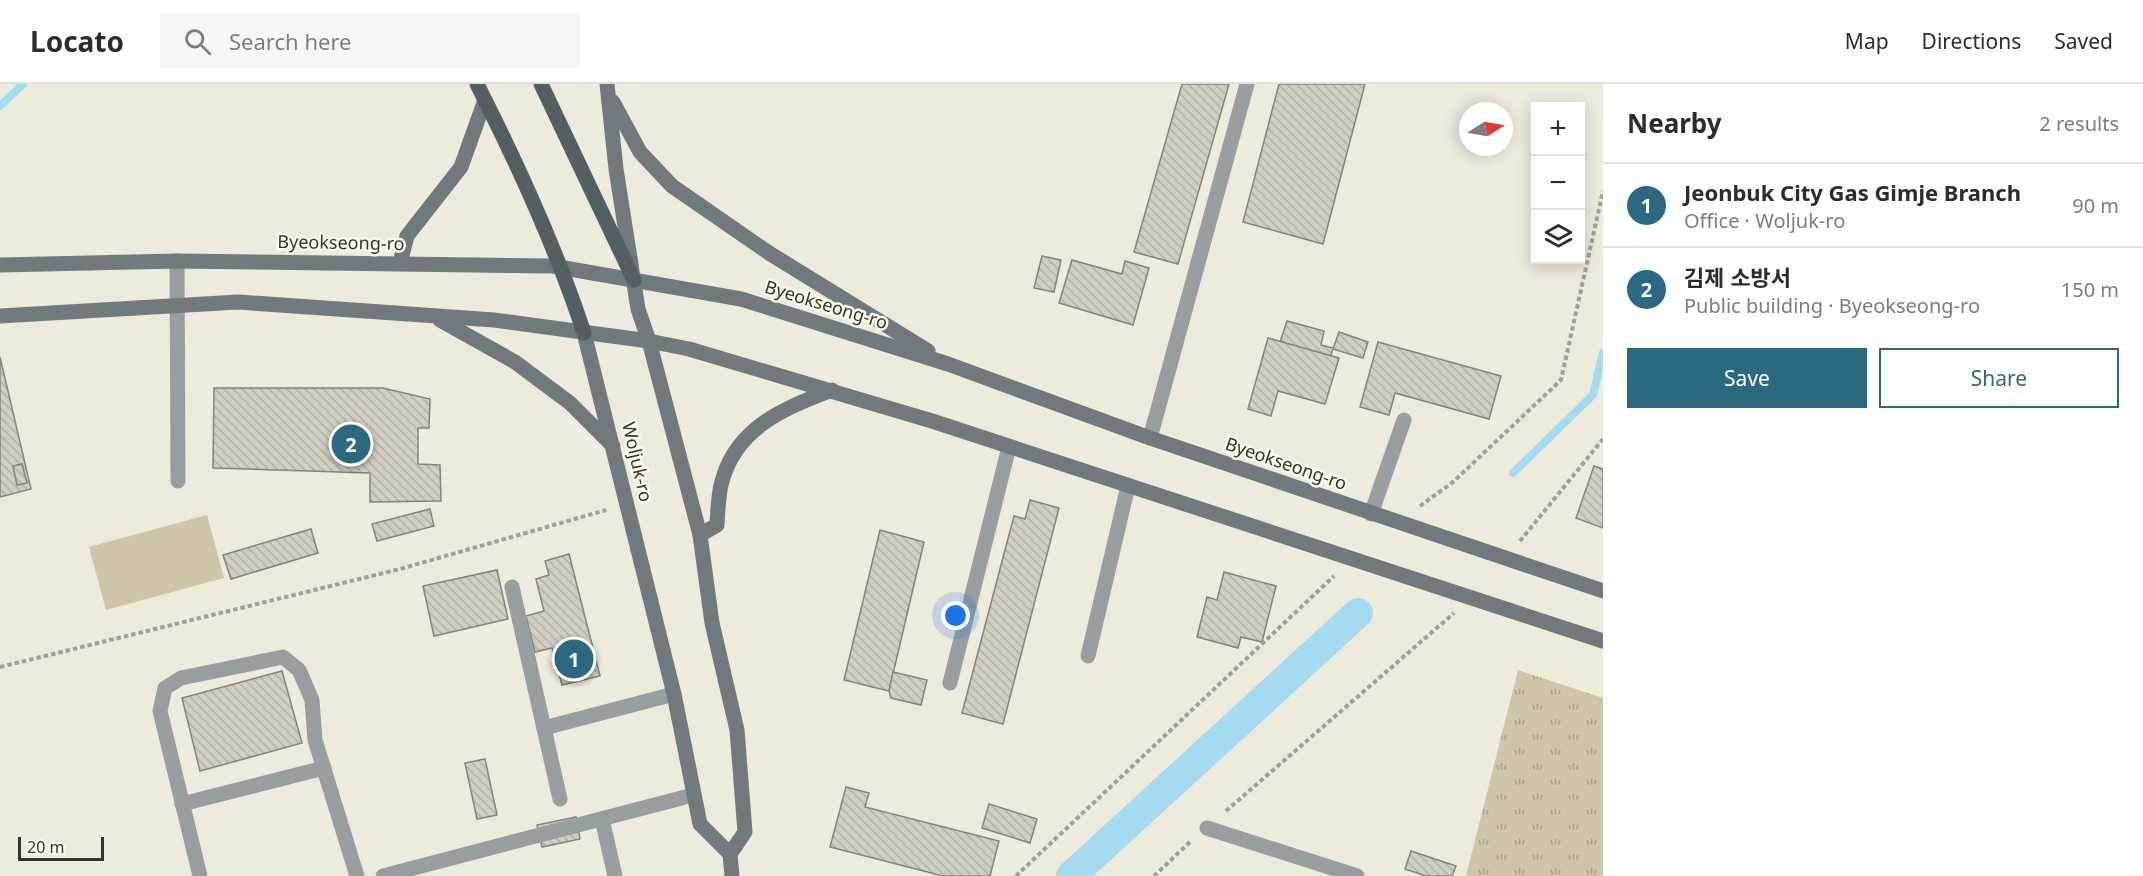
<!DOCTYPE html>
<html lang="en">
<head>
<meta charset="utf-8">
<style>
  body { margin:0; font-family:"Noto Sans","Noto Sans KR",sans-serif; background:#f7f7f7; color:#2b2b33 }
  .controls { position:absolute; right:18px; top:18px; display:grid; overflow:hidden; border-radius:0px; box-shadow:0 3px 15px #0003 }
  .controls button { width:54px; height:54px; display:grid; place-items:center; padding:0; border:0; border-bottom:2px solid #e1e1e2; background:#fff; color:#2b2b33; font:30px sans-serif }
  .compass { position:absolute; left:1459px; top:18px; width:54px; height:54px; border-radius:50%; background:#fff; box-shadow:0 3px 15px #0003; rotate:79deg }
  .scale { position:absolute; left:18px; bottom:15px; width:86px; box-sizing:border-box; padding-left:6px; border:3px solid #34332e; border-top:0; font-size:16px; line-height:21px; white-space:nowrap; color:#34332e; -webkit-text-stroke:4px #fcf8ea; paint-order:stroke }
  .you { position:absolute; left:956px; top:532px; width:21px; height:21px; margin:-15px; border:4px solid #fff; border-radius:50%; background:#1a73e8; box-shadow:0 0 0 9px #1a73e833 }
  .badge { display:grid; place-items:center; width:39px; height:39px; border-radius:50%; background:#2a697f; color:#fff; font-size:20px; font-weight:700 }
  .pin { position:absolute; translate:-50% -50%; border:3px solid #fff; box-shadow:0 2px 6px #0006 }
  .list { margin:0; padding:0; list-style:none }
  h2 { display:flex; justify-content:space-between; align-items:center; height:78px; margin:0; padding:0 24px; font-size:26px }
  h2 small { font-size:20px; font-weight:400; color:#7c7c81 }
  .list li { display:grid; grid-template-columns:39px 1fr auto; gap:18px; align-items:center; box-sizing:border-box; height:84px; padding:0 24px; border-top:2px solid #e1e1e2 }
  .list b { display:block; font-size:22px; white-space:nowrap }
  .list p { margin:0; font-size:20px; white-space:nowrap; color:#7c7c81 }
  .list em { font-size:20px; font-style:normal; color:#7c7c81 }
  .actions { display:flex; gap:12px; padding:18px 24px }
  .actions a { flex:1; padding:14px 0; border:2px solid #2a697f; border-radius:0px; text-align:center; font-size:21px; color:#2a697f }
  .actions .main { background:#2a697f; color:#fff }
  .icon { flex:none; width:33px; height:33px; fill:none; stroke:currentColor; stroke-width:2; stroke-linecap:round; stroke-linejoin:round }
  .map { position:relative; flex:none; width:1603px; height:792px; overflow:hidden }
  header { display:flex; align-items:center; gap:36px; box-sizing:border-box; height:84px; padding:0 30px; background:#fff; border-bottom:2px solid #e1e1e2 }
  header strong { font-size:28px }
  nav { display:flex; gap:33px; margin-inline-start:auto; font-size:21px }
  .search { width:420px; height:54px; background:#f7f7f7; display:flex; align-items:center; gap:15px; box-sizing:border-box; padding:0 21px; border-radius:0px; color:#7c7c81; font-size:22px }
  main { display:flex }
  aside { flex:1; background:#fff }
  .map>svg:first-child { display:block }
</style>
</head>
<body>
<header>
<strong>Locato</strong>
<div class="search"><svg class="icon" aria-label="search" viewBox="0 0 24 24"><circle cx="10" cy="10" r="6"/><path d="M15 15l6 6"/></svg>Search here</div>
<nav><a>Map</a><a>Directions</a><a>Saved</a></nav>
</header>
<main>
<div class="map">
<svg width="1603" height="792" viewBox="0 0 1603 792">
  <defs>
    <pattern id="grass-tufts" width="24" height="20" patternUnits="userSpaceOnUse" patternTransform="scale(1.5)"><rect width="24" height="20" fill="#cdc6a8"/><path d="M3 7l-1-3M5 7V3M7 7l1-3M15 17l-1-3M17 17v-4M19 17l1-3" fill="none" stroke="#a7a189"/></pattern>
    <pattern id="building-back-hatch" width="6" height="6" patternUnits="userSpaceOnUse" patternTransform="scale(1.5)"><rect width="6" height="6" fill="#d1cdc0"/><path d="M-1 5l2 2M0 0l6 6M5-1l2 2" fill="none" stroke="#b4b0a5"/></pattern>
  </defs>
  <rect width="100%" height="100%" fill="#eeebdd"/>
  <path fill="url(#grass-tufts)" d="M1518 586 1603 614V792H1466Z"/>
  <path fill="#cdc6a8" d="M207 431 224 494 106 526 89 463Z"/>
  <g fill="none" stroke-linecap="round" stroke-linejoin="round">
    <g stroke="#a5dbf1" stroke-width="8">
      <path d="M0 22 23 0"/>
      <path d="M1513 389 1593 311 1603 269"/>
    </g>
    <path stroke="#a5dbf1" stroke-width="30" d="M1071 792 1358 529"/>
  </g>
  <g fill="url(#building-back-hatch)" stroke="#868376" stroke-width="1.5">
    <path d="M1182 0H1229L1178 180 1134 168Z"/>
    <path d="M1279 0H1365L1323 160 1243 138Z"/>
    <path d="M1042 172 1061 176 1054 208 1034 204Z"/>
    <path d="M1072 176 1122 190 1125 177 1149 184 1133 241 1059 219Z"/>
    <path d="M1287 237 1324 247 1321 261 1333 264 1331 272 1280 258Z"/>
    <path d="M1339 248 1368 258 1363 274 1333 265Z"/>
    <path d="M1268 254 1339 274 1325 320 1278 307 1271 332 1248 325Z"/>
    <path d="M1378 258 1501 292 1489 335 1395 309 1389 331 1360 323Z"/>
    <path d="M0 273 31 405 0 413Z"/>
    <path d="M214 304H383L430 315 429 344H418V380L440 381 441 417 370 418V389L213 384Z"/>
    <path d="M22 380 27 399 17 401 13 382Z"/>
    <path d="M1594 382 1603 385V444L1576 434Z"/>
    <path d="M1030 416 1059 424 1003 640 962 629 1014 432 1025 435Z"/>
    <path d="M430 425 434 442 377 457 372 440Z"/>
    <path d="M311 445 318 469 231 495 223 471Z"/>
    <path d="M880 446 924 458 889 607 844 596Z"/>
    <path d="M569 470 600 592 562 601 552 564 535 568 526 532 544 527 536 495 549 491 545 477Z"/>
    <path d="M497 486 508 535 434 552 423 502Z"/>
    <path d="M1224 488 1276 502 1262 558 1241 553 1238 564 1197 553 1207 513 1217 516Z"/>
    <path d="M282 587 302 659 200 687 182 614Z"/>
    <path d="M893 588 927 596 921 621 891 614 889 607Z"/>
    <path d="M485 675 497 731 477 735 465 679Z"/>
    <path d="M846 703 869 709 865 723 999 757 990 792H943L830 763Z"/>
    <path d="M989 720 1037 735 1030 759 982 744Z"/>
    <path d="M576 733 580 755 542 763 537 741Z"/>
    <path d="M1411 767 1456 782 1452 792H1426L1405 785Z"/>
  </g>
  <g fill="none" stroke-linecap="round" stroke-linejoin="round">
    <g stroke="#a2a096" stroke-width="4" stroke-dasharray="4.5 3" stroke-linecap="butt">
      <path d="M1420 422 1452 399 1561 296 1603 107"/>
      <path d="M1520 457 1603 355"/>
      <path d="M0 583 400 485 606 426"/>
      <path d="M1226 727 1454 529"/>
      <path d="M1016 792 1334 492"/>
      <path d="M1154 792 1191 757"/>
    </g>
    <g stroke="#979ea0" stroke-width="15">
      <path d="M177 177 178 397"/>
      <path d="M1150 354 1247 0"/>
      <path d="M1371 430 1404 336"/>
      <path d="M512 503 560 715"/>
      <path d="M1088 572 1128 402"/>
      <path d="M950 599 1009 363"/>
      <path d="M544 644 674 610"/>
      <path d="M182 720 324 684"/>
      <path d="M602 735 615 792"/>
      <path d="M1207 744 1357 792"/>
      <path d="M200 792 160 627 165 604 181 594 283 573 299 586 312 616 315 656 357 792"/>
      <path d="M383 792 693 711"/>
    </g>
    <g stroke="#70797d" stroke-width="15">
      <path d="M607 0 616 85 638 225 649 257 700 451 712 539 737 646 745 748 730 770"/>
      <path d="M613 18 640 68 672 102 769 169 928 267"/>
      <path d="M400 179 407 152 461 83 485 16"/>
      <path d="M0 181 177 177 553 182 741 215 948 280 1150 354 1603 507"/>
      <path d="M0 232 238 218 494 236 649 257 689 265 932 337 1603 557"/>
      <path d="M440 236 515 278 570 319 613 362"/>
      <path d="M584 249 674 610 700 740 730 770 732 792"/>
      <path d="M700 451 717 441C718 426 718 408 723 394 738 343 786 323 832 306"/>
    </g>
    <g stroke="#545f63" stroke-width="15">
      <path d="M477 0C518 81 556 163 584 249"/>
      <path d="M541 0 634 196"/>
    </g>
  </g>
  <g text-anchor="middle" stroke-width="5" stroke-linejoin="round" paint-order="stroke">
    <g font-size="18" fill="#34332e" stroke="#fcf8ea">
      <text transform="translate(341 159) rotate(1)" y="6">Byeokseong-ro</text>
      <text transform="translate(826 221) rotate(17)" y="6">Byeokseong-ro</text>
      <text transform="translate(637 378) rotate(77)" y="6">Woljuk-ro</text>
      <text transform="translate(1286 380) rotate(19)" y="6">Byeokseong-ro</text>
    </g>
  </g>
</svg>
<div class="controls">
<button>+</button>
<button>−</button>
<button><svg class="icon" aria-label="layers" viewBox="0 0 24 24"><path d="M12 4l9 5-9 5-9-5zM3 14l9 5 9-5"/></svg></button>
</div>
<svg class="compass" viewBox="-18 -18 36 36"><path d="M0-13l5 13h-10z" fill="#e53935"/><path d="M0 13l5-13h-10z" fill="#7c7c81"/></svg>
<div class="scale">20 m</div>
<div class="you"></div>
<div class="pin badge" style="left:574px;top:575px">1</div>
<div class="pin badge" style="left:351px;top:360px">2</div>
</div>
<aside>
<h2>Nearby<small>2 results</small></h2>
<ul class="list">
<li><span class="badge">1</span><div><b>Jeonbuk City Gas Gimje Branch</b><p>Office · Woljuk-ro</p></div><em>90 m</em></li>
<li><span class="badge">2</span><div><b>김제 소방서</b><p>Public building · Byeokseong-ro</p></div><em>150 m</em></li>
</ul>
<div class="actions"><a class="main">Save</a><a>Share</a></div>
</aside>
</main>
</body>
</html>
